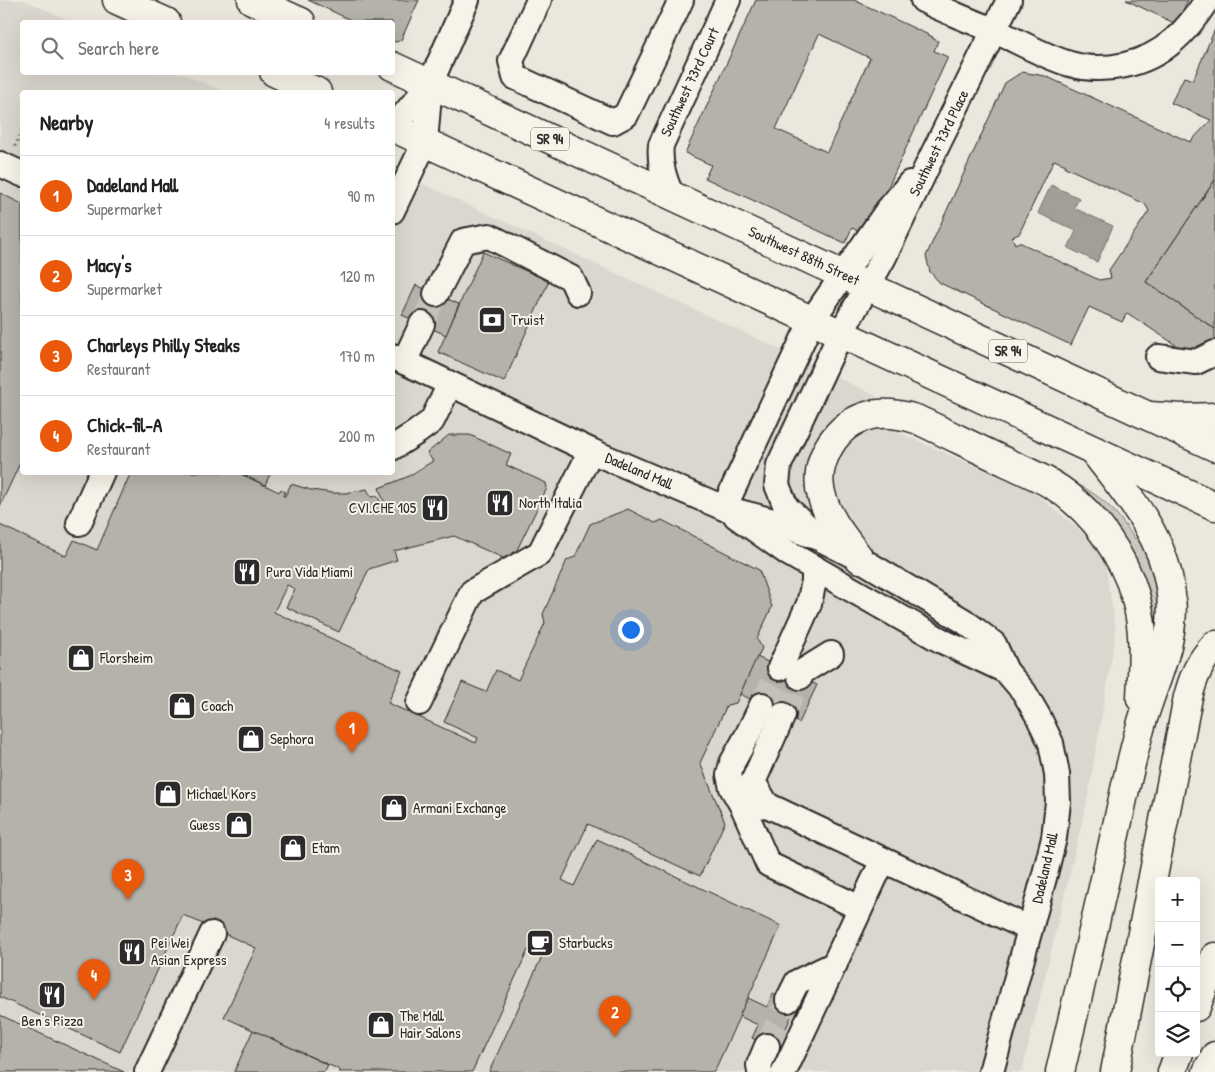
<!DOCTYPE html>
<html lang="en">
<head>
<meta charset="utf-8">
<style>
  body { margin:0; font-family:"Patrick Hand",sans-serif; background:#f2f2f2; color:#222 }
  .controls { position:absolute; right:15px; bottom:15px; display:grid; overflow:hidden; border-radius:5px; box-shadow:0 5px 20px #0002 }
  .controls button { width:45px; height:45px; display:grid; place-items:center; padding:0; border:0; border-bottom:1px solid #e0e0e0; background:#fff; color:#222; font:25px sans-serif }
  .you { position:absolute; left:630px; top:629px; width:18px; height:18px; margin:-12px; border:4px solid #fff; border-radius:50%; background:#1a73e8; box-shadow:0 0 0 8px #1a73e833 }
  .badge { display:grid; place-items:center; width:32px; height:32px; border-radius:50%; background:#ea580c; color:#fff; font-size:16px; font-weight:700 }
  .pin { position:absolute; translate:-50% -41px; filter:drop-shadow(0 1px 2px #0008) }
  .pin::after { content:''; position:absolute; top:26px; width:18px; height:15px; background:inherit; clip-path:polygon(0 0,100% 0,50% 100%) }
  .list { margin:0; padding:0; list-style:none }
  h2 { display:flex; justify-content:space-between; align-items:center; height:65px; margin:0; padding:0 20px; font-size:21px }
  h2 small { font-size:16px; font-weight:400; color:#767676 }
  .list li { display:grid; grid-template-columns:32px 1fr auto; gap:15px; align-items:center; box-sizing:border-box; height:80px; padding:0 20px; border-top:1px solid #e0e0e0 }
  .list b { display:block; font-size:19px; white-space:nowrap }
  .list p { margin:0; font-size:16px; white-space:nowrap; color:#767676 }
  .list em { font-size:16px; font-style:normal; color:#767676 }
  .icon { flex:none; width:28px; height:28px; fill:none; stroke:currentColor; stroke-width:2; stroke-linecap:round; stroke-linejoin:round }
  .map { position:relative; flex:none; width:1215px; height:1072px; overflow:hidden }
  .search { position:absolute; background:#fff; box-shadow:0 5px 20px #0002; left:20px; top:20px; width:375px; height:55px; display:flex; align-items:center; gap:12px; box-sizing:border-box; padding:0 18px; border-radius:5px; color:#767676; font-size:19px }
  .panel { position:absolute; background:#fff; box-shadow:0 5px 20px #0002; left:20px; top:90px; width:375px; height:385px; border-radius:5px }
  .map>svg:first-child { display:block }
</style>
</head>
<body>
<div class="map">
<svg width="1215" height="1072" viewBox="0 0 1215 1072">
  <rect width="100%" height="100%" fill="#ebe7dd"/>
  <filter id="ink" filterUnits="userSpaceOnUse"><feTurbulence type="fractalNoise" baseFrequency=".02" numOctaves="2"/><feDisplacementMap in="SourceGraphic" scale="10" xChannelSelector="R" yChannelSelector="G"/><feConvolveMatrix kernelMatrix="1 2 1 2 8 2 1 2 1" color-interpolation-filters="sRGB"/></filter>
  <g filter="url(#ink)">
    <path fill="#dbd7ce" d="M0 0H24L73 22H22V72L181 73 225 92H22V472H392L393 170 758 339 876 396 895 431 1032 491 1103 549 1116 632 1088 797 1022 1072H0Z"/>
    <path fill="#cbc8bf" stroke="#7b7a75" d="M1057 474C1077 483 1096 493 1111 508 1120 517 1128 529 1135 539L1142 535 1155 563 1161 632H1155Z"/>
    <path fill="#a29f98" stroke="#72716c" d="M1051 185 1079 198 1074 208 1113 226 1097 262 1068 248 1076 231 1038 213Z"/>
    <g fill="#b5b2ab" stroke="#2b2b2b" fill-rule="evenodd">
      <path d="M308 0H419L401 40 396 42 392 41V22H355Z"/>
      <path d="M756 0H854L933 37 932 38 938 41 934 51 948 57 866 235 852 228 845 243 705 178 711 165 685 153ZM819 34 870 58 827 152 776 129Z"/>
      <path d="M1126 0H1188L1176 24Z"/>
      <path d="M1215 29V180L1146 282 1215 329V340L1195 355 1185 351 1127 313 1122 322 1089 307 1071 345 940 283 930 272 926 256 1005 83 1022 72 1045 76 1190 142 1211 120 1171 103 1184 77 1193 80ZM1054 160 1066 165 1065 167 1145 204 1149 211 1109 270 1111 278 1099 280 1019 242 1015 244 1012 237 1019 234Z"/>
      <path d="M1215 180V329L1146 282Z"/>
      <path d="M0 193 22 204V459L0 506Z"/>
      <path d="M483 252 549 281 504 382 438 352Z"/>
      <path d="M416 285 459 304 446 335 402 315Z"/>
      <path d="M449 435H470L511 454 506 465 546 483 547 488 515 554 503 558 454 536 394 551 397 560 369 569 339 632 286 607 295 589 287 585 274 612 402 671 388 703 476 743 478 738 444 722 462 682 486 692 496 670 518 680 545 623 543 614 567 560 575 557 590 524 628 509 655 523 662 520 759 570 772 607 757 639 762 648 736 703 727 705 700 763 725 822 700 876 588 824 562 880 574 886 597 839 781 926 714 1072H489L542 956 528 950 472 1072H339L340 1070 224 1017 256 948 183 915 120 1052 0 997V525L66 556 74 540 97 550 131 472H237L279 492 281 489 285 492 283 496H285L291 484 311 490 333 493H345L367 489 371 497 377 496 381 503 384 502 379 488 407 477 433 461 427 453Z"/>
      <path d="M237 472H271L265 485Z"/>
      <path d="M757 657 817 685 799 723 740 694Z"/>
      <path d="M773 993 797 1004 776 1050 752 1038 758 1025 739 1016 748 998 767 1007Z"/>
      <path d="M0 1015 124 1072H0Z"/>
      <path d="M253 1030 328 1065 324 1072H234Z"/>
    </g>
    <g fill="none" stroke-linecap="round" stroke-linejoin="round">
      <g stroke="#c5c1b9" stroke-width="24" stroke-dasharray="24 12" stroke-linecap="butt">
        <path d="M422 324 436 294"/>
        <path d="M762 705 780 668"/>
        <path d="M783 715 800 677"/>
        <path d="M767 1046 788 1000"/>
      </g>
      <g stroke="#2b2b2b" stroke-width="28">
        <g id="minor">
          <path d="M539 0 511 61 515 77 613 122 626 115 681 0"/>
          <path d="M923 0C933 5 944 10 954 14 969 21 985 26 1000 33 1023 44 1046 57 1070 64 1104 74 1146 65 1173 41 1186 30 1198 14 1207 0"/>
          <path d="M392 129 430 84 467 0"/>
          <path d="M0 164 22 174"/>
          <path d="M671 194C664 178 659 163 661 145L728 0"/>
          <path d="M392 211 425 142 430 84"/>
          <path d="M436 294 463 241 489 236 571 278 578 293"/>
          <path d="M392 356 591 451 724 508 770 520 821 539 860 559 964 621 994 644 1006 671 1024 692 1038 716 1051 743 1057 774 1058 802 1054 838 1045 874 991 1072"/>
          <path d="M1158 357 1196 362 1215 353"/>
          <path d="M404 362 422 324"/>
          <path d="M392 448 417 432 432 421 450 384"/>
          <path d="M724 508 812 320 887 211 910 183"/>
          <path d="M736 516 788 553 942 641 1006 671"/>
          <path d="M79 523 102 472"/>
          <path d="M812 531 786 507 777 485 779 465 841 333 884 257 933 154 1009 0"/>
          <path d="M780 668 809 604 814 581V567"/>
          <path d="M800 677 802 672 831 654"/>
          <path d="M419 703 472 592 540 553 591 451"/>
          <path d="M762 705 747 736 732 763 729 775 732 788 743 807 768 864 860 908"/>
          <path d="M767 805 753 782 783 715"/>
          <path d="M743 807 767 805 1030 929"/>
          <path d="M788 1000 797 982 835 964"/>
          <path d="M147 1072 212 934"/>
          <path d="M760 1072 759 1065 767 1046"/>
          <path d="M784 1072 883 860"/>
        </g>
      </g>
      <g stroke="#2b2b2b" stroke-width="31">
        <g id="major">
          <path d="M117 0 166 22"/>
          <path d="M252 0 301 22"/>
          <path d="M392 66 1215 447"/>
          <path d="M274 72 317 92"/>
          <path d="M392 127 1215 506"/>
        </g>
      </g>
      <g stroke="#2b2b2b" stroke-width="31">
        <g id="highway">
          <path d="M1149 416 1182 418 1215 417"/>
          <path d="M860 559C846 540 829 521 822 497 812 466 833 427 864 417 881 411 899 414 916 419 946 433 976 448 1006 462 1029 473 1053 482 1072 499 1104 525 1132 572 1139 612 1145 641 1142 670 1141 699"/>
          <path d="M1196 1007 1215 957"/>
          <path d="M1060 1072C1078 996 1096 920 1113 843 1122 805 1129 767 1140 729 1153 680 1179 640 1170 587 1162 533 1125 492 1093 450"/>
          <path d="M1115 1072 1188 697C1194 675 1200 661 1215 645"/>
          <path d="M1172 1072 1179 1053"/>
          <path d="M1207 1072 1215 1056"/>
        </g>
      </g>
      <path stroke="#2b2b2b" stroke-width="3" stroke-dasharray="1 4" stroke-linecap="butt" d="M15 146 22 131"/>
      <use href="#minor" stroke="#f7f3e8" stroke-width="24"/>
      <use href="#major" stroke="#f7f3e8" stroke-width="28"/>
      <use href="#highway" stroke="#f7f3e8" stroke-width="28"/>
    </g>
  </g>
  <defs>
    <g id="bank-square" transform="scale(1.4375)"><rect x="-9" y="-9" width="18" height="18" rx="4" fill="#2b2b2b" stroke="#f7f3e8"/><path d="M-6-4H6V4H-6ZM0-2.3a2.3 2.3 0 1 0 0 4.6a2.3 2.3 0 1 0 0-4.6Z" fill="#fff"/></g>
    <g id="restaurant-square" transform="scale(1.4375)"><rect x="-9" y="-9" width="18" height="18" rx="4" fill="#2b2b2b" stroke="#f7f3e8"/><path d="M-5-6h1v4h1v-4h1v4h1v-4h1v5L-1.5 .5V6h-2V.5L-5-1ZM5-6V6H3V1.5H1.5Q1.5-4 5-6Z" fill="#fff"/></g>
    <g id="shop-square" transform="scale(1.4375)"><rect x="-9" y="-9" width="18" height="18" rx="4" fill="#2b2b2b" stroke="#f7f3e8"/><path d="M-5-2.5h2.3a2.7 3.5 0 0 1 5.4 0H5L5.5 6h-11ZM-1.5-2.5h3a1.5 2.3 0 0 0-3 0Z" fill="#fff"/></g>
    <g id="cafe-square" transform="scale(1.4375)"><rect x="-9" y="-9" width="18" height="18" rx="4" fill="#2b2b2b" stroke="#f7f3e8"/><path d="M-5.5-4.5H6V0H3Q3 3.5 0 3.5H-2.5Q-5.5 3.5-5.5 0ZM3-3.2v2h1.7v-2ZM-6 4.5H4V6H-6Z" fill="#fff"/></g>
  </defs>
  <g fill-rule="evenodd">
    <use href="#bank-square" x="492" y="320"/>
    <use href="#restaurant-square" x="500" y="503"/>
    <use href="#restaurant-square" x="435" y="508"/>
    <use href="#restaurant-square" x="247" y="572"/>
    <use href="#shop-square" x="81" y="658"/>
    <use href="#shop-square" x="182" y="706"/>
    <use href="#shop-square" x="251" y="739"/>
    <use href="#shop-square" x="168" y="794"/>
    <use href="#shop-square" x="394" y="808"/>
    <use href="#shop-square" x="239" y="825"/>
    <use href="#shop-square" x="293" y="848"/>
    <use href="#cafe-square" x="540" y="943"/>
    <use href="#restaurant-square" x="132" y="952"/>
    <use href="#restaurant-square" x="52" y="995"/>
    <use href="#shop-square" x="381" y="1025"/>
  </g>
  <g text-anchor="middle" stroke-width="4" stroke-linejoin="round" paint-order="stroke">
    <g fill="#f7f3e8" stroke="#686764" stroke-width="1">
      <rect x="531" y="127.5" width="38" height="23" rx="4"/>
      <rect x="989" y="339.5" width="38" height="23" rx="4"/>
    </g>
    <g font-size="14" font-weight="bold" fill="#2b2b2b">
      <text x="550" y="144">SR 94</text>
      <text x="1008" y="356">SR 94</text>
    </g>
    <g font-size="15" fill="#2b2b2b" stroke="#f7f3e8">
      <text transform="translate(690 82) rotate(-65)" y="5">Southwest 73rd Court</text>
      <text transform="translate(939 143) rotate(-64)" y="5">Southwest 73rd Place</text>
      <text transform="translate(804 256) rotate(25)" y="5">Southwest 88th Street</text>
      <text transform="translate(639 471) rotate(23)" y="5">Dadeland Mall</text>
      <text transform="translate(1045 868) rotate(-77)" y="5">Dadeland Mall</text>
    </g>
    <g font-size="15" fill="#2b2b2b" stroke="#f7f3e8" text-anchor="start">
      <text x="511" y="325">Truist</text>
      <text x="519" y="508">North Italia</text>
      <text x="416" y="513" text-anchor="end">CVI.CHE 105</text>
      <text x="266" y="577">Pura Vida Miami</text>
      <text x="100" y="663">Florsheim</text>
      <text x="201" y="711">Coach</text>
      <text x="270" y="744">Sephora</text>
      <text x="187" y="799">Michael Kors</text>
      <text x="413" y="813">Armani Exchange</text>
      <text x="220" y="830" text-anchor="end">Guess</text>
      <text x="312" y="853">Etam</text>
      <text x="151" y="948">Pei Wei<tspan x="151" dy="17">Asian Express</tspan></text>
      <text x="559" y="948">Starbucks</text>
      <text x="400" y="1021">The Mall<tspan x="400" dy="17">Hair Salons</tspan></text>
      <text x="52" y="1026" text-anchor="middle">Ben's Pizza</text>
    </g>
  </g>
</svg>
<div class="controls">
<button>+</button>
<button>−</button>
<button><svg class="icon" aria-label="locate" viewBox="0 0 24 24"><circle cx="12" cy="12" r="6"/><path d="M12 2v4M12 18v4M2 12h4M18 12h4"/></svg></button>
<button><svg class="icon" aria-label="layers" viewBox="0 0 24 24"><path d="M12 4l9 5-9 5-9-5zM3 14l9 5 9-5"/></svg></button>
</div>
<div class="you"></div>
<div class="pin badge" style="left:352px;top:753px">1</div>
<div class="pin badge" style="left:615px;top:1037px">2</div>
<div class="pin badge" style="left:128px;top:900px">3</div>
<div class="pin badge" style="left:94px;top:1000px">4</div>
<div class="search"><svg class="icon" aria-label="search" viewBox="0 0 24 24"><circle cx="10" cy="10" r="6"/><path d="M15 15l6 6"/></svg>Search here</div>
<section class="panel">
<h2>Nearby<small>4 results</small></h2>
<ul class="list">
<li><span class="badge">1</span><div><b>Dadeland Mall</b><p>Supermarket</p></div><em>90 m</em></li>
<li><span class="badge">2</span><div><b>Macy's</b><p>Supermarket</p></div><em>120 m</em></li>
<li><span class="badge">3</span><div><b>Charleys Philly Steaks</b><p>Restaurant</p></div><em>170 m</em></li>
<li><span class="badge">4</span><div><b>Chick-fil-A</b><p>Restaurant</p></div><em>200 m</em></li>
</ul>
</section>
</div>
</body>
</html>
